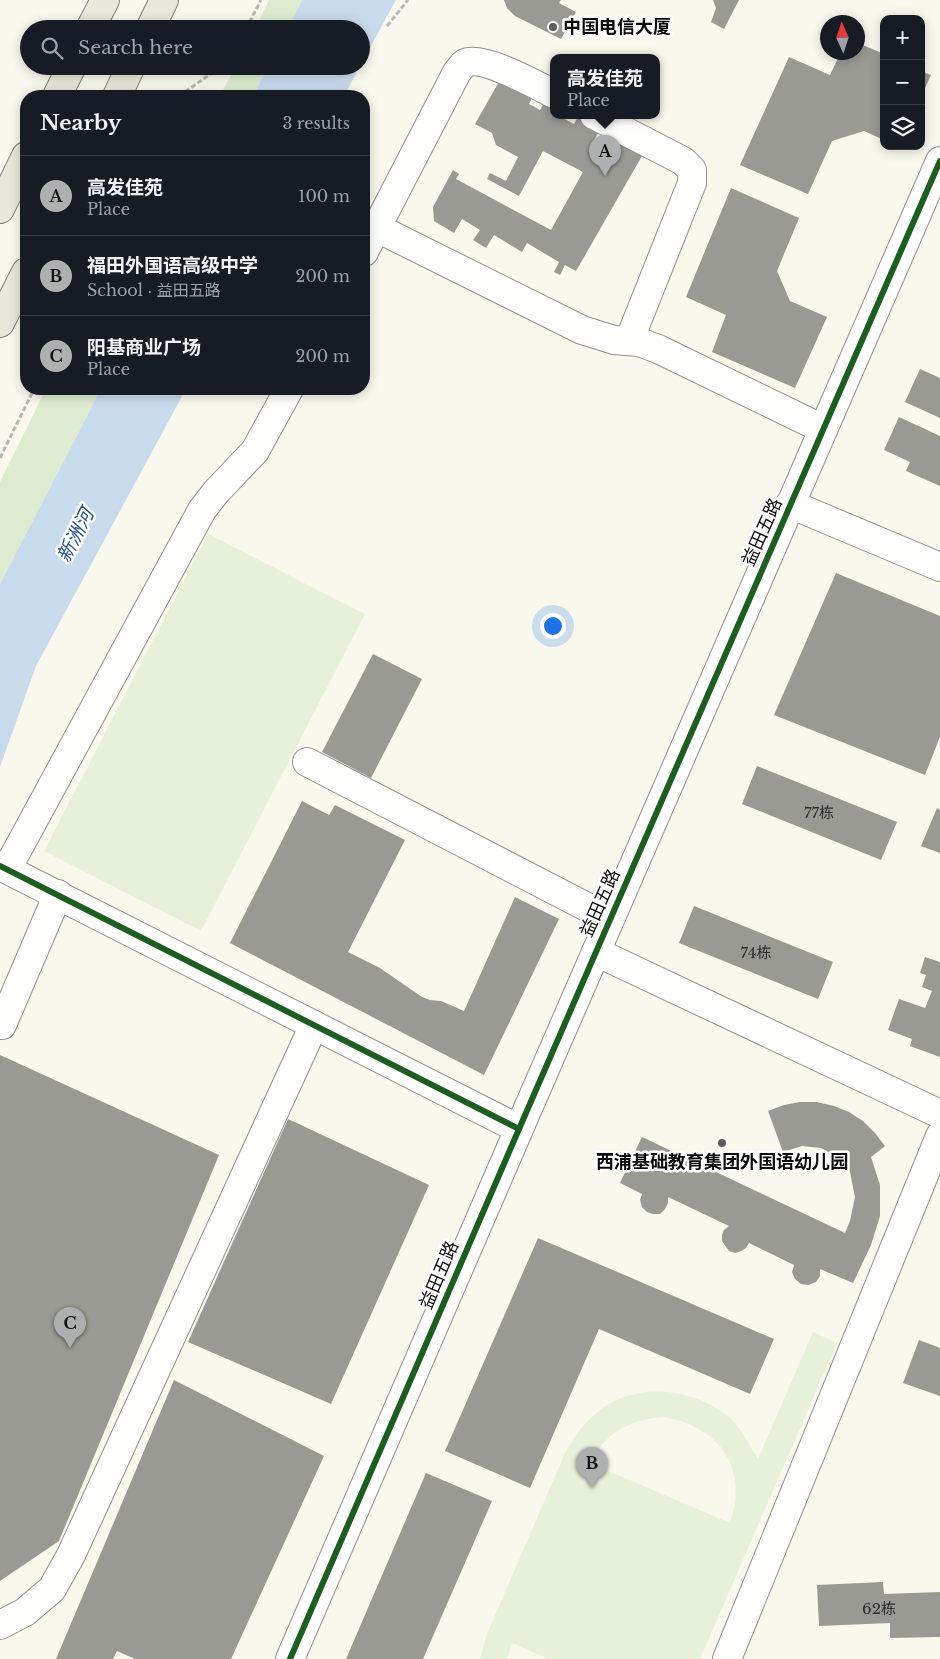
<!DOCTYPE html>
<html lang="en">
<head>
<meta charset="utf-8">
<style>
  body { margin:0; font-family:"Libre Baskerville","Noto Sans SC",serif; background:#20242c; color:#f1f3f6 }
  .controls { position:absolute; right:15px; top:15px; display:grid; overflow:hidden; border-radius:10px; box-shadow:0 2px 12px #0003 }
  .controls button { width:45px; height:45px; display:grid; place-items:center; padding:0; border:0; border-bottom:1px solid #363941; background:#171b24; color:#f1f3f6; font:25px sans-serif }
  .compass { position:absolute; left:820px; top:15px; width:45px; height:45px; border-radius:50%; background:#171b24; box-shadow:0 2px 12px #0003; rotate:357deg }
  .you { position:absolute; left:552px; top:625px; width:18px; height:18px; margin:-12px; border:4px solid #fff; border-radius:50%; background:#1a73e8; box-shadow:0 0 0 8px #1a73e833 }
  .badge { display:grid; place-items:center; width:32px; height:32px; border-radius:50%; background:#aeb0af; color:#111; font-size:16px; font-weight:700 }
  .pin { position:absolute; translate:-50% -41px; filter:drop-shadow(0 1px 2px #0008) }
  .pin::after { content:''; position:absolute; top:26px; width:18px; height:15px; background:inherit; clip-path:polygon(0 0,100% 0,50% 100%) }
  .popup { position:absolute; left:550px; top:54px; width:110px; height:65px; box-sizing:border-box; display:grid; place-content:center; border-radius:10px; background:#171b24; filter:drop-shadow(0 1px 4px #0005); font-size:16px; white-space:nowrap; color:#9ea1a6 }
  .popup b { font-size:19px; color:#f1f3f6 }
  .popup::after { content:''; position:absolute; left:50%; top:100%; margin-left:-10px; border:10px solid transparent; border-top-color:#171b24 }
  .list { margin:0; padding:0; list-style:none }
  h2 { display:flex; justify-content:space-between; align-items:center; height:65px; margin:0; padding:0 20px; font-size:21px }
  h2 small { font-size:16px; font-weight:400; color:#9ea1a6 }
  .list li { display:grid; grid-template-columns:32px 1fr auto; gap:15px; align-items:center; box-sizing:border-box; height:80px; padding:0 20px; border-top:1px solid #363941 }
  .list b { display:block; font-size:19px; white-space:nowrap }
  .list p { margin:0; font-size:16px; white-space:nowrap; color:#9ea1a6 }
  .list em { font-size:16px; font-style:normal; color:#9ea1a6 }
  .icon { flex:none; width:28px; height:28px; fill:none; stroke:currentColor; stroke-width:2; stroke-linecap:round; stroke-linejoin:round }
  .map { position:relative; flex:none; width:940px; height:1659px; overflow:hidden }
  .search { position:absolute; background:#171b24; box-shadow:0 2px 12px #0003; left:20px; top:20px; width:350px; height:55px; display:flex; align-items:center; gap:12px; box-sizing:border-box; padding:0 18px; border-radius:28px; color:#9ea1a6; font-size:19px }
  .panel { position:absolute; background:#171b24; box-shadow:0 2px 12px #0003; left:20px; top:90px; width:350px; height:305px; border-radius:20px }
  .map>svg:first-child { display:block }
</style>
</head>
<body>
<div class="map">
<svg width="940" height="1659" viewBox="0 0 940 1659">
  <rect width="100%" height="100%" fill="#f8f8ed"/>
  <g fill="#ddecd0">
    <path d="M269 0H302L288 29H255Z"/>
    <path d="M236 66H268L253 96H217L221 94Z"/>
    <path d="M46 389H101L0 584V482Z"/>
  </g>
  <g fill="#e7f0d9" fill-rule="evenodd">
    <path d="M208 534 365 614 201 931 44 851Z"/>
    <path d="M813 1332 837 1343 700 1659H549L512 1643 507 1659H480L487 1634 566 1451C574 1438 582 1425 594 1415 632 1380 693 1387 730 1418 743 1430 749 1446 758 1459ZM663 1417C719 1426 749 1467 730 1523L590 1463C606 1432 629 1420 663 1417Z"/>
  </g>
  <g fill="#c8dbed">
    <path d="M302 0H396L361 64V29H288Z"/>
    <path d="M268 66H360L344 96H253Z"/>
    <path d="M101 389H186L36 666 0 767V584Z"/>
  </g>
  <g fill="#9a9a94">
    <path d="M504 0H561L559 3 576 12 561 39 515 16 507 8Z"/>
    <path d="M713 0H739L724 29 711 22 716 8Z"/>
    <path d="M858 43 884 54V140L864 131 832 141 808 194 740 165 789 57 830 75 841 52H858Z"/>
    <path d="M921 71 931 75 921 97Z"/>
    <path d="M504 73 536 91 529 104 540 110 548 96 554 99V115H560L559 116 574 124 579 115H588L604 123 594 140 599 143 607 127 646 149 576 271 565 265 560 275 554 272 559 262 527 243 522 252 494 235 486 248 473 240 480 230 462 219 454 233 434 221 433 207 453 170 459 174 456 179 551 230 583 172 543 151 519 196 487 179 490 173 506 181 518 157 496 145 492 133 475 124Z"/>
    <path d="M731 188 799 218 777 271 790 301 827 317 795 388 712 352 726 315 686 297Z"/>
    <path d="M920 369 940 378V418L905 402Z"/>
    <path d="M899 417 940 436V486L906 471 910 462 884 450Z"/>
    <path d="M836 573 940 616V737L925 775 774 715Z"/>
    <path d="M373 654 422 679 371 778 322 752Z"/>
    <path d="M757 766 897 822 881 860 742 804Z"/>
    <path d="M302 801 329 815 335 805 405 840 348 952 380 968 422 997 430 1000 441 1001 464 1011 515 897 559 919 484 1075 230 943Z"/>
    <path d="M937 808 940 810V853L921 846Z"/>
    <path d="M694 906 833 962 818 999 679 943Z"/>
    <path d="M925 957 940 962V1057L910 1046 912 1039 888 1030 899 999 925 1008 932 991 922 987 926 975 920 973Z"/>
    <path d="M0 1055 219 1155 59 1541 0 1581Z"/>
    <path d="M800 1102H817L834 1106 849 1112 863 1121 875 1133 885 1146 871 1157 880 1185V1216L871 1245 853 1283 820 1269V1276L816 1282 808 1285 801 1284 795 1279 792 1272 794 1265 749 1243 746 1248 741 1251 735 1253 729 1251 722 1241V1235L724 1230 729 1226 668 1197V1203L665 1209 660 1214H653L647 1212 642 1207 640 1200 642 1194 620 1183 642 1137 845 1233 850 1221 855 1197 850 1172 838 1157 821 1148 802 1146 783 1152 768 1111 784 1105Z"/>
    <path d="M288 1119 429 1185 331 1404 188 1342Z"/>
    <path d="M538 1238 774 1339 750 1394 599 1329 530 1488 445 1451Z"/>
    <path d="M919 1340 940 1348V1396L903 1383Z"/>
    <path d="M174 1380 324 1456 231 1659H135L117 1651 113 1659H56Z"/>
    <path d="M426 1473 492 1501 423 1659H346Z"/>
    <path d="M883 1582 884 1594 940 1592V1637L890 1638V1623L819 1626 817 1585Z"/>
  </g>
  <g fill="none" stroke-linecap="round" stroke-linejoin="round">
    <g stroke="#91918c" stroke-width="30">
      <g id="minor">
        <path d="M594 115 683 161 692 170V183L629 341"/>
        <path d="M377 228 582 330 614 340 639 342 658 349 823 429"/>
        <path d="M364 252 457 72C460 69 462 65 465 63 483 55 536 85 554 94"/>
        <path d="M790 504 940 567"/>
        <path d="M307 762 610 919"/>
        <path d="M0 866 519 1129"/>
        <path d="M7 869 202 510 216 492 255 451 289 389"/>
        <path d="M596 952 940 1114"/>
        <path d="M0 1025H2L58 894"/>
        <path d="M0 1625 25 1612 52 1589 71 1555 314 1025"/>
        <path d="M290 1659 519 1129 940 161"/>
        <path d="M727 1659 940 1136"/>
      </g>
    </g>
    <g stroke="#7e7e7a" stroke-width="30">
      <g id="major">
        <path d="M90 29 105 0"/>
        <path d="M150 29 164 0"/>
        <path d="M57 96 72 66"/>
        <path d="M117 96 131 66"/>
        <path d="M0 209 26 156"/>
        <path d="M0 323 26 272"/>
      </g>
    </g>
    <g stroke="#b7b7b5" stroke-width="3" stroke-dasharray="5 2.5" stroke-linecap="butt">
      <path d="M387 26 408 0"/>
      <path d="M246 29 261 0"/>
      <path d="M179 96 222 66"/>
      <path d="M0 458 34 389"/>
    </g>
    <use href="#minor" stroke="#fefefc" stroke-width="28"/>
    <use href="#major" stroke="#e8e7d9" stroke-width="28"/>
    <g stroke="#fff" stroke-width="9">
      <g id="cycleway">
        <path d="M0 866 519 1129"/>
        <path d="M290 1659 519 1129 940 161"/>
      </g>
    </g>
    <use href="#cycleway" stroke="#1b5e20" stroke-width="6"/>
  </g>
  <g fill="#5d5d59" stroke="#fff" stroke-width="2">
    <circle cx="553" cy="27" r="5"/>
    <circle cx="722" cy="1143" r="5"/>
  </g>
  <g text-anchor="middle" stroke-width="5" stroke-linejoin="round" paint-order="stroke">
    <g font-size="15" fill="#2e2e2c">
      <text x="819" y="818">77栋</text>
      <text x="756" y="958">74栋</text>
      <text x="879" y="1614">62栋</text>
    </g>
    <g font-size="18" font-weight="bold" fill="#0a0a0a" stroke="#fff" text-anchor="start">
      <text x="563" y="33">中国电信大厦</text>
      <text x="722" y="1168" text-anchor="middle">西浦基础教育集团外国语幼儿园</text>
    </g>
    <g font-size="18" fill="#0a0a0a" stroke="#fff">
      <text transform="translate(762 532) rotate(-66)" y="6">益田五路</text>
      <text transform="translate(600 903) rotate(-66)" y="6">益田五路</text>
      <text transform="translate(439 1275) rotate(-67)" y="6">益田五路</text>
    </g>
    <g font-size="19" font-style="italic" fill="#244d8b" stroke="#fff">
      <text transform="translate(75 535) rotate(-63)" y="7">新洲河</text>
    </g>
  </g>
</svg>
<div class="controls">
<button>+</button>
<button>−</button>
<button><svg class="icon" aria-label="layers" viewBox="0 0 24 24"><path d="M12 4l9 5-9 5-9-5zM3 14l9 5 9-5"/></svg></button>
</div>
<svg class="compass" viewBox="-18 -18 36 36"><path d="M0-13l5 13h-10z" fill="#e53935"/><path d="M0 13l5-13h-10z" fill="#9ea1a6"/></svg>
<div class="you"></div>
<div class="pin badge" style="left:605px;top:176px">A</div>
<div class="popup"><b>高发佳苑</b>Place</div>
<div class="pin badge" style="left:592px;top:1488px">B</div>
<div class="pin badge" style="left:70px;top:1348px">C</div>
<div class="search"><svg class="icon" aria-label="search" viewBox="0 0 24 24"><circle cx="10" cy="10" r="6"/><path d="M15 15l6 6"/></svg>Search here</div>
<section class="panel">
<h2>Nearby<small>3 results</small></h2>
<ul class="list">
<li><span class="badge">A</span><div><b>高发佳苑</b><p>Place</p></div><em>100 m</em></li>
<li><span class="badge">B</span><div><b>福田外国语高级中学</b><p>School · 益田五路</p></div><em>200 m</em></li>
<li><span class="badge">C</span><div><b>阳基商业广场</b><p>Place</p></div><em>200 m</em></li>
</ul>
</section>
</div>
</body>
</html>
